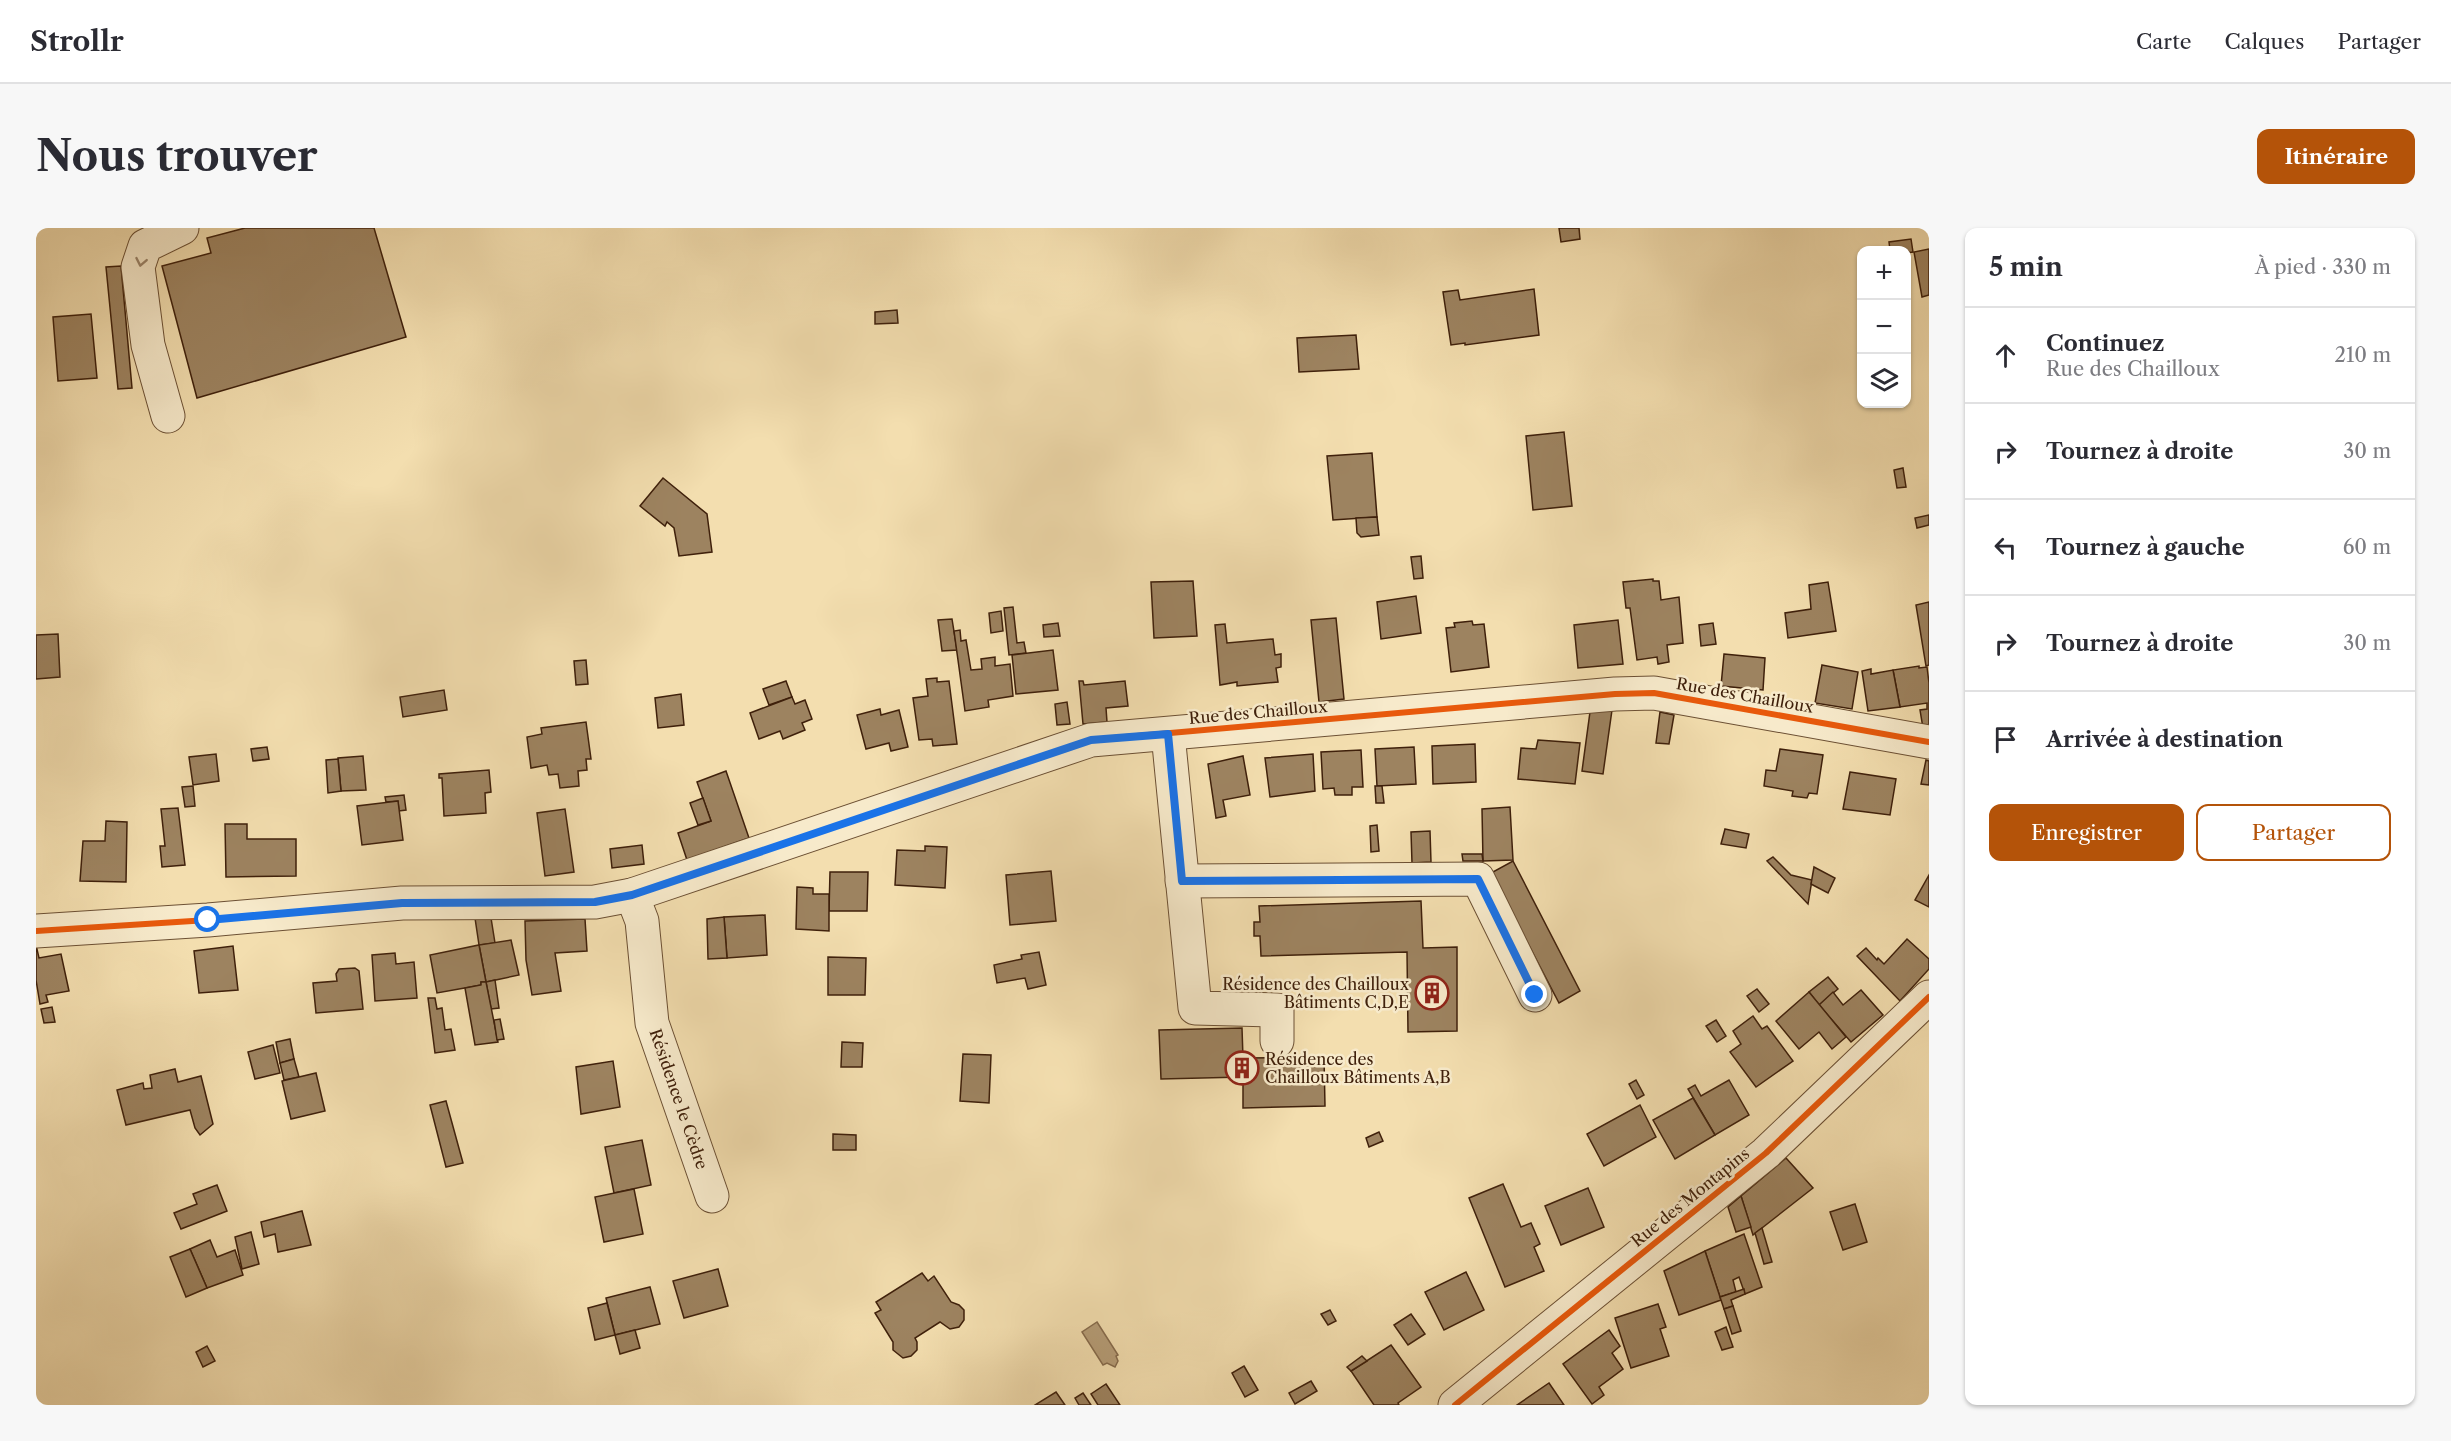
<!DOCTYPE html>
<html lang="fr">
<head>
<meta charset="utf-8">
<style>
  body { margin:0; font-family:"Libre Caslon Text",serif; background:#f7f7f7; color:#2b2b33 }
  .controls { position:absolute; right:18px; top:18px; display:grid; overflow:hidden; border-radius:12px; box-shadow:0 2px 4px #0004 }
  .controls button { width:54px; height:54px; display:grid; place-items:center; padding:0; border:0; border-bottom:2px solid #e1e1e2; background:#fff; color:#2b2b33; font:30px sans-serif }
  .stop { position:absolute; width:18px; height:18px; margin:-14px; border:4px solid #1a73e8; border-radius:50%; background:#fff }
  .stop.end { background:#1a73e8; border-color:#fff; box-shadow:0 2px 6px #0008 }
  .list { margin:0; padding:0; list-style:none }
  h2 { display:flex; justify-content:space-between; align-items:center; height:78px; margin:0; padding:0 24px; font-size:26px }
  h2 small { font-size:20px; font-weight:400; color:#7c7c81 }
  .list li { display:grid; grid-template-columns:39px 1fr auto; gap:18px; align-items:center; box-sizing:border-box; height:96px; padding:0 24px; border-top:2px solid #e1e1e2 }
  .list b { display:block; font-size:22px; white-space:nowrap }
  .list p { margin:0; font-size:20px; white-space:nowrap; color:#7c7c81 }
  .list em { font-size:20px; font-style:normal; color:#7c7c81 }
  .actions { display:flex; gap:12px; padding:18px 24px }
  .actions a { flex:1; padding:14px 0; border:2px solid #b45309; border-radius:12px; text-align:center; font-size:21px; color:#b45309 }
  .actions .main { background:#b45309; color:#fff }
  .icon { flex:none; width:33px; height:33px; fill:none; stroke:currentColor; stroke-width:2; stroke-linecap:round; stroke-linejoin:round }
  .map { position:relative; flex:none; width:1893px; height:1177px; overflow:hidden; border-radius:12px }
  header { display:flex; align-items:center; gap:36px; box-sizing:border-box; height:84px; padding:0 30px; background:#fff; border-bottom:2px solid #e1e1e2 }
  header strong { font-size:28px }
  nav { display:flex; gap:33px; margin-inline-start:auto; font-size:21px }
  .intro { display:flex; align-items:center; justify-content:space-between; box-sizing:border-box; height:144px; padding:0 36px }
  h1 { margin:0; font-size:42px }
  .button { padding:15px 27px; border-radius:12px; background:#b45309; color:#fff; font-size:21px; font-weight:700 }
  main { display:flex; gap:36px; padding:0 36px }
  aside { flex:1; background:#fff; border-radius:12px; box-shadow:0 2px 4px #0004 }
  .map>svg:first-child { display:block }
</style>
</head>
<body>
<header>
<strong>Strollr</strong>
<nav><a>Carte</a><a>Calques</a><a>Partager</a></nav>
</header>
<div class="intro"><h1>Nous trouver</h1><a class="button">Itinéraire</a></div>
<main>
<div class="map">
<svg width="1893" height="1177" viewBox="0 0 1893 1177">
  <rect width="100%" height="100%" fill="#f3deaf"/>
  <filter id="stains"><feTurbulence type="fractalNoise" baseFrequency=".00333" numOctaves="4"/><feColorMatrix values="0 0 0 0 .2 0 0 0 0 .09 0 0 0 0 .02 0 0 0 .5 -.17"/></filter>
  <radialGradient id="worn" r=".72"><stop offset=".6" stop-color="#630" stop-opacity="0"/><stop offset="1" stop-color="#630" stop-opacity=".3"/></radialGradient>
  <path fill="#b69d77" stroke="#866b4c" stroke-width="1.5" d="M1061 1094 1082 1127 1080 1128 1082 1133 1079 1139 1071 1135 1067 1137 1046 1104Z"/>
  <g fill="#9d8360" stroke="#3f200b" stroke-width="1.5">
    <path d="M209 0H338L370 109 161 170 126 38 175 25 171 10Z"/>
    <path d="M1523 0H1543L1544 11 1525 14Z"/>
    <path d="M1875 11 1877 24 1870 25V22H1854L1853 14Z"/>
    <path d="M1893 21V67L1886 69 1878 24Z"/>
    <path d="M85 38 96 160 82 161 70 39Z"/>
    <path d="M1498 61 1503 107 1429 117V115L1415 117 1407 64 1422 62 1424 72Z"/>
    <path d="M861 82 862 95 839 96V84Z"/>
    <path d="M55 86 61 150 22 153 17 89Z"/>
    <path d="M1320 107 1323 141 1263 144 1261 110Z"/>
    <path d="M1528 204 1536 278 1497 282 1490 208Z"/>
    <path d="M1336 225 1341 289 1297 292 1291 228Z"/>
    <path d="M1867 240 1870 259 1861 260 1858 242Z"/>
    <path d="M627 250 671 286 676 324 643 328 638 300 631 294 629 298 604 278Z"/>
    <path d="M1893 287V297L1881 300 1879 290Z"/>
    <path d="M1341 289 1343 307 1325 309 1321 305 1320 290Z"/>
    <path d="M1385 328 1387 350 1378 351 1375 329Z"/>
    <path d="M1617 351V353H1623L1625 372 1643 369 1647 415 1631 417 1633 434 1622 436 1621 429 1601 432 1594 380H1590L1587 354Z"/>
    <path d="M1157 353 1161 408 1118 410 1115 354Z"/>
    <path d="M1792 354 1800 403 1752 410 1749 385 1775 381 1773 357Z"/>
    <path d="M1380 368 1385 405 1345 411 1341 374Z"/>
    <path d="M1893 374V437L1890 438 1880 377Z"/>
    <path d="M977 379 981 415 988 414 990 425 973 427 968 380Z"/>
    <path d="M965 383 967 403 955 405 953 385Z"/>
    <path d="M1300 390 1308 471 1283 474 1275 392Z"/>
    <path d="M916 391 921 422 906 423 902 392Z"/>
    <path d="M1582 392 1587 436 1542 440 1538 397Z"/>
    <path d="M1436 393 1437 397 1448 396 1453 439 1415 444 1410 400 1419 399 1418 395Z"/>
    <path d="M1022 395 1024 408 1008 409 1007 397Z"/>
    <path d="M1677 395 1680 416 1665 418 1663 397Z"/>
    <path d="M1189 396 1191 415 1237 411 1239 427 1245 426V439L1240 440 1242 454 1201 458V454L1184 457 1179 397Z"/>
    <path d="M924 402 925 413 930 412 935 442 946 441 945 431 959 429V438L974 436 977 468 952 472 953 479 929 483 918 403Z"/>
    <path d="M22 406 24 449 0 451V407Z"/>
    <path d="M1017 422 1022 462 980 466 976 427Z"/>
    <path d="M1688 426 1729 430 1727 462 1685 458Z"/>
    <path d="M550 432 552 456 540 457 538 433Z"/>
    <path d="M1786 437 1822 444 1816 481 1779 475Z"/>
    <path d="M1883 438V440L1891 439 1893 455V501L1887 500 1884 482 1891 481V475L1864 479 1857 442Z"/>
    <path d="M1835 441V446L1857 442 1864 479 1832 483 1826 443Z"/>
    <path d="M901 450V454L913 453 921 516 897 518 896 511 883 512 877 470 892 468 890 451Z"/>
    <path d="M750 453 756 469 733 477 727 461Z"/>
    <path d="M1043 453H1047L1048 457 1089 453 1092 478 1070 480 1071 494 1047 496Z"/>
    <path d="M408 462 411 482 367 489 364 469Z"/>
    <path d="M645 466 648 497 622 500 619 470Z"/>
    <path d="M756 469 759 476 769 472 776 491 766 495 769 502 747 511 744 503 723 511 714 485Z"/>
    <path d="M1031 474 1034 496 1021 497 1019 476Z"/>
    <path d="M844 481 845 487 863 482 872 519 855 523 853 515 830 521 821 487Z"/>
    <path d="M1576 482 1567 546 1546 543 1554 484Z"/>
    <path d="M1624 484 1638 487 1633 516 1620 515Z"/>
    <path d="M550 494 555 531H550L551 542 542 543 543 558 524 560 522 546 513 547 511 537 495 540 491 509 506 506 505 500Z"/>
    <path d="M1502 512 1544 515 1539 556 1482 551 1485 520 1500 521Z"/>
    <path d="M1439 516 1440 554 1397 556 1396 518Z"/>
    <path d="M231 519 233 531 217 533 215 521Z"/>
    <path d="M1378 519 1380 556 1341 558 1339 521Z"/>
    <path d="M1744 521 1787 527 1781 566 1773 565 1771 570 1756 568 1757 563 1728 558 1730 542 1740 543Z"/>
    <path d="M1325 522 1327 559H1316V567H1299L1298 560 1287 561 1285 524Z"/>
    <path d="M180 526 183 553 157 557 153 529Z"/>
    <path d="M1277 526 1279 563 1234 569 1229 530Z"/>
    <path d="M327 528 330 562 305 563 302 530Z"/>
    <path d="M1207 528 1214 567 1187 572 1190 588 1180 590 1172 536Z"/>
    <path d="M302 531 305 563 292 565 290 532Z"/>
    <path d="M1890 532 1893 533V557L1885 556Z"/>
    <path d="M453 542 455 564 449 565 450 585 408 588 406 550H403V546Z"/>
    <path d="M690 543 713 610 651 632 642 605 675 593 661 554Z"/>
    <path d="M1814 544 1860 551 1854 587 1807 581Z"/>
    <path d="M157 558 159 578 149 579 146 559Z"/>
    <path d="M1339 558H1346L1348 575H1340Z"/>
    <path d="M368 567 370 582 363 583 362 573 350 574 349 569Z"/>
    <path d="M667 570 675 593 662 597 654 575Z"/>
    <path d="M362 573 367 612 326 617 321 578Z"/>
    <path d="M1474 579 1477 632 1447 633 1446 581Z"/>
    <path d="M142 580 149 637 126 639 124 618H129L125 581Z"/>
    <path d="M529 581 538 644 509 648 501 585Z"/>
    <path d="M70 593 91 594 90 654 44 653 47 613H69Z"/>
    <path d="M189 596H211V611H260V648L190 649Z"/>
    <path d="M1341 597 1343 623 1335 624 1334 598Z"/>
    <path d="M1689 601 1713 606 1710 620 1685 616Z"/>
    <path d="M1394 603 1395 634 1376 635 1375 604Z"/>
    <path d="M606 617 608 636 576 640 574 621Z"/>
    <path d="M889 618 911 619 909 660 859 657 861 622 889 623Z"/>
    <path d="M1426 626H1446L1447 633H1427Z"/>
    <path d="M1737 629 1755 647 1776 652 1772 676 1731 633Z"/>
    <path d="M1477 633 1544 763 1523 775 1455 645Z"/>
    <path d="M1778 639 1799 650 1792 665 1775 656Z"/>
    <path d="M1015 643 1020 693 974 697 970 647Z"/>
    <path d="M794 644H832L831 683H793Z"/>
    <path d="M1893 647V679L1879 672Z"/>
    <path d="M761 659 777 660V666H793V703L760 701Z"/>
    <path d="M1385 673 1387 720 1421 719V803L1372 804 1371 724 1225 728 1224 708H1218V694H1224L1223 678Z"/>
    <path d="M729 687 731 727 691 730 688 689Z"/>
    <path d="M688 689 691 730 672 731 671 691Z"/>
    <path d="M439 690H455L459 715 443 717Z"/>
    <path d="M549 691 551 723 519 725 525 763 496 767 490 732 489 693Z"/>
    <path d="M1871 711 1893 731V741L1864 773 1821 728 1830 720 1841 732 1842 730 1848 736Z"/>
    <path d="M475 712 483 747 450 754 443 717Z"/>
    <path d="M0 717 3 730 25 726 33 763 10 767 12 774 4 776 0 752Z"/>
    <path d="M443 717 450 754H445V757L401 765 394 727Z"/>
    <path d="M197 718 202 762 163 765 158 723Z"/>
    <path d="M1003 724 1010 757 992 761 989 750 961 755 958 737 986 731 985 727Z"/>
    <path d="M359 725 360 736 378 734 381 770 339 773 336 727Z"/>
    <path d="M792 729 830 730 829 767H792Z"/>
    <path d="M319 740 323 743 327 781 280 785 277 755 301 753 300 746 303 741Z"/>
    <path d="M1792 749 1802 761 1783 777 1773 764Z"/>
    <path d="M459 752 463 780 455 781 450 754Z"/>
    <path d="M445 754H450L462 814 439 817 429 760 445 757Z"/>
    <path d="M1721 761 1733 776 1723 784 1711 768Z"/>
    <path d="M1825 762 1847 787 1815 814 1783 777 1797 764 1807 777Z"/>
    <path d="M1773 764 1810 809 1796 821 1783 804 1763 821 1740 793Z"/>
    <path d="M392 770H399L401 781 406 780 409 802 415 801 419 822 399 825Z"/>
    <path d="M16 779 19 794 8 795 5 781Z"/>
    <path d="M1717 788 1726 801 1731 798 1757 833 1720 859 1694 824 1705 816 1697 803Z"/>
    <path d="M464 791 468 811 461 812 458 792Z"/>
    <path d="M1680 792 1690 808 1681 814 1670 798Z"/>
    <path d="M1206 800 1207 830 1288 829 1289 878 1207 880V849L1125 851 1123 802Z"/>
    <path d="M254 811 258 831 244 835 240 814Z"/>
    <path d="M806 814 827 815 826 839H805Z"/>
    <path d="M237 817 244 845 219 851 212 824Z"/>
    <path d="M927 826 955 827 953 875 924 873Z"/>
    <path d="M258 831 263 849 248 852 244 835Z"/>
    <path d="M577 833 584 879 545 886 540 839Z"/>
    <path d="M139 841 142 854 165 848 177 896 164 907 159 900 154 882 90 897 81 862 107 855 108 861 116 860 114 847Z"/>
    <path d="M280 845 289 883 255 891 246 853Z"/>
    <path d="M1600 852 1608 867 1601 871 1593 856Z"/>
    <path d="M1693 852 1713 887 1679 907 1652 861 1659 857 1665 868Z"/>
    <path d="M1657 870 1679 907 1639 931 1617 892Z"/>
    <path d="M410 873 427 935 410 939 394 877Z"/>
    <path d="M1604 877 1620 909 1568 938 1551 906Z"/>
    <path d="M1343 904 1347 913 1333 919 1330 910Z"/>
    <path d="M797 906 820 907V922H797Z"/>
    <path d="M606 912 615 957 578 965 569 919Z"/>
    <path d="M1750 930 1777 960 1717 1007 1705 968Z"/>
    <path d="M1467 956 1485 999 1495 995 1504 1016 1498 1019 1508 1043 1469 1059 1433 970Z"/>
    <path d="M181 957 191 983 145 1001 138 985 161 976 157 966Z"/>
    <path d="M1552 960 1568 999 1525 1017 1509 978Z"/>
    <path d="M598 961 607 1006 568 1014 559 969Z"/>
    <path d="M1705 968 1715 999 1700 1004 1692 979Z"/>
    <path d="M1819 976 1831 1014 1807 1022 1794 984Z"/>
    <path d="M266 983 275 1017 242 1024 239 1006 228 1009 225 994Z"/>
    <path d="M1726 1000 1736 1034 1728 1036 1719 1005Z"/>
    <path d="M215 1004 223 1036 206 1041 199 1009Z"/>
    <path d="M1708 1006 1726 1059 1709 1066 1703 1049 1697 1052 1700 1064 1684 1069 1669 1023Z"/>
    <path d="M174 1012 181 1029 199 1022 207 1047 171 1060 154 1021Z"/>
    <path d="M154 1021 171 1060 150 1069 134 1029Z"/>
    <path d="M1669 1023 1685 1072 1643 1087 1628 1043Z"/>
    <path d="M682 1041 692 1078 648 1090 637 1053Z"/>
    <path d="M1430 1044 1448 1082 1408 1102 1389 1064Z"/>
    <path d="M886 1045 892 1053 898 1048 915 1074 923 1077 928 1082V1092L923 1099 914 1101 904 1094 879 1110 881 1114V1122L875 1128 867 1130 857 1122V1114L839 1085 845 1082 840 1074Z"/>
    <path d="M614 1059 624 1096 579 1107 570 1070Z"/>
    <path d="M1708 1061 1709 1066 1695 1072 1697 1078 1688 1081 1684 1069Z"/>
    <path d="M571 1075 579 1107 559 1112 552 1080Z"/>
    <path d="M1622 1076 1630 1099 1624 1101 1633 1128 1595 1140 1579 1090Z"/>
    <path d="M1697 1078 1705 1103 1696 1106 1688 1081Z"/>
    <path d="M1294 1082 1300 1093 1292 1097 1285 1086Z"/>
    <path d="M1375 1086 1389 1106 1372 1117 1358 1097Z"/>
    <path d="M1690 1099 1697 1119 1686 1122 1679 1104Z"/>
    <path d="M599 1102 604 1120 584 1126 579 1107Z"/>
    <path d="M1573 1102 1584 1118 1576 1125 1587 1141 1563 1159 1568 1167 1556 1176 1527 1136Z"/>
    <path d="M1355 1117 1385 1159 1362 1175 1363 1177H1338L1315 1143Z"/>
    <path d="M171 1118 179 1133 167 1139 160 1124Z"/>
    <path d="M1326 1128 1331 1133 1315 1143 1311 1139Z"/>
    <path d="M1208 1138 1222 1162 1209 1169 1196 1145Z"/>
    <path d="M1275 1153 1281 1163 1259 1176 1253 1165Z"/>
    <path d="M1513 1155 1528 1177H1481Z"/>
    <path d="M1070 1156 1084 1177H1062L1055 1166Z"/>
    <path d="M1020 1164 1029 1177H999Z"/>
    <path d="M1047 1165 1055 1177H1043L1039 1170Z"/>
  </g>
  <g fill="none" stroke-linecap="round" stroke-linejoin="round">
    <g stroke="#6c5034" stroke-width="35">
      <g id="minor">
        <path d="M132 188 112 117 102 39 109 18 146 0"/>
        <path d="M1132 506 1159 780 1241 782V813"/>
        <path d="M1146 653 1442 651 1499 767"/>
        <path d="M596 667 606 693 616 795 676 968"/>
        <path d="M0 703 172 692 366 675 559 674 596 667 1055 512 1579 466 1618 465 1893 514"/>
        <path d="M1419 1177 1730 925 1893 769"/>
      </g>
    </g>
    <use href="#minor" stroke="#f7eacb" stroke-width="33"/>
    <g stroke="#f7eacb" stroke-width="10">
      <g id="cycleway">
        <path d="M0 703 172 692 366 675 559 674 596 667 1055 512 1579 466 1618 465 1893 514"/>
        <path d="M1419 1177 1730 925 1893 769"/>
      </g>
    </g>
    <use href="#cycleway" stroke="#e8590c" stroke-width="6"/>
  </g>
  <defs><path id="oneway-chevron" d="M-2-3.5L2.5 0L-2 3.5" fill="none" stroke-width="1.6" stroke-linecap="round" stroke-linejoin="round" transform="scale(1.5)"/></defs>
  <use stroke="#9b856b" href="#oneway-chevron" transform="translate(105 34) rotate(101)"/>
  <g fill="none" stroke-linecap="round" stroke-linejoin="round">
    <path stroke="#1a73e8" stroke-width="8" d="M172 692 366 675 559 674 596 667 1055 512 1132 506 1146 653 1442 651 1499 767"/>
  </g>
  <defs>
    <g id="building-ring" transform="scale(1.725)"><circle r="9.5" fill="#f7eacb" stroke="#8f2418" stroke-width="1.5"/><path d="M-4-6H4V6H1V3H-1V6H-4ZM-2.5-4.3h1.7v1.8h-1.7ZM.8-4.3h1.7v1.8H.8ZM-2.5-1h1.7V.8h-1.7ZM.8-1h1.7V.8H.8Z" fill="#8f2418"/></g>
  </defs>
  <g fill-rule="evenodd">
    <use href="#building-ring" x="1396" y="765"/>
    <use href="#building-ring" x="1206" y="840"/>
  </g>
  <g text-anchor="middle" stroke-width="5" stroke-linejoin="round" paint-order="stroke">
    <g font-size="16" fill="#3f200b" stroke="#f7eacb">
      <text transform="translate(1709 467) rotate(10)" y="6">Rue des Chailloux</text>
      <text transform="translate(1222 484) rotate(-5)" y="6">Rue des Chailloux</text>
      <text transform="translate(643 871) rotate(71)" y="6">Résidence le Cèdre</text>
      <text transform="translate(1654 969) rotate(-39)" y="6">Rue des Montapins</text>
    </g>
    <g font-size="16" fill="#3f200b" stroke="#f7eacb" text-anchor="end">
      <text x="1373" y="762">Résidence des Chailloux<tspan x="1373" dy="18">Bâtiments C,D,E</tspan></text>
      <text x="1229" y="837" text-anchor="start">Résidence des<tspan x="1229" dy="18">Chailloux Bâtiments A,B</tspan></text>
    </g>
  </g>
  <rect width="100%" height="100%" filter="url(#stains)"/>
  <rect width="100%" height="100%" fill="url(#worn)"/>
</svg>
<div class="controls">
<button>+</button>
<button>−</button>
<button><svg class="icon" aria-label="layers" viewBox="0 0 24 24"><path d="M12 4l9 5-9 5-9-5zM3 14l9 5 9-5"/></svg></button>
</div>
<div class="stop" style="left:172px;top:692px"></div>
<div class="stop end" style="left:1499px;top:767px"></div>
</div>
<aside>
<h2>5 min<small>À pied · 330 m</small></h2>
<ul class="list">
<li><svg class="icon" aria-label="ahead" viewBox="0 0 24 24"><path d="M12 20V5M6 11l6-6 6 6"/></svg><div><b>Continuez</b><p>Rue des Chailloux</p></div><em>210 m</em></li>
<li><svg class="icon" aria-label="right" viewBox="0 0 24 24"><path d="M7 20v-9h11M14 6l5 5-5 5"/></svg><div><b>Tournez à droite</b></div><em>30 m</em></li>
<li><svg class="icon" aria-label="left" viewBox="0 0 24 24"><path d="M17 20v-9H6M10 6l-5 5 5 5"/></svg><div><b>Tournez à gauche</b></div><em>60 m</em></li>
<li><svg class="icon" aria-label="right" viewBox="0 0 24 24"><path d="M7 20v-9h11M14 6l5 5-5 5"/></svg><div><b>Tournez à droite</b></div><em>30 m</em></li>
<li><svg class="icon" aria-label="arrive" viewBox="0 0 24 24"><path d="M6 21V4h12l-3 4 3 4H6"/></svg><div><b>Arrivée à destination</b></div></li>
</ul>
<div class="actions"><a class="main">Enregistrer</a><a>Partager</a></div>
</aside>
</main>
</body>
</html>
